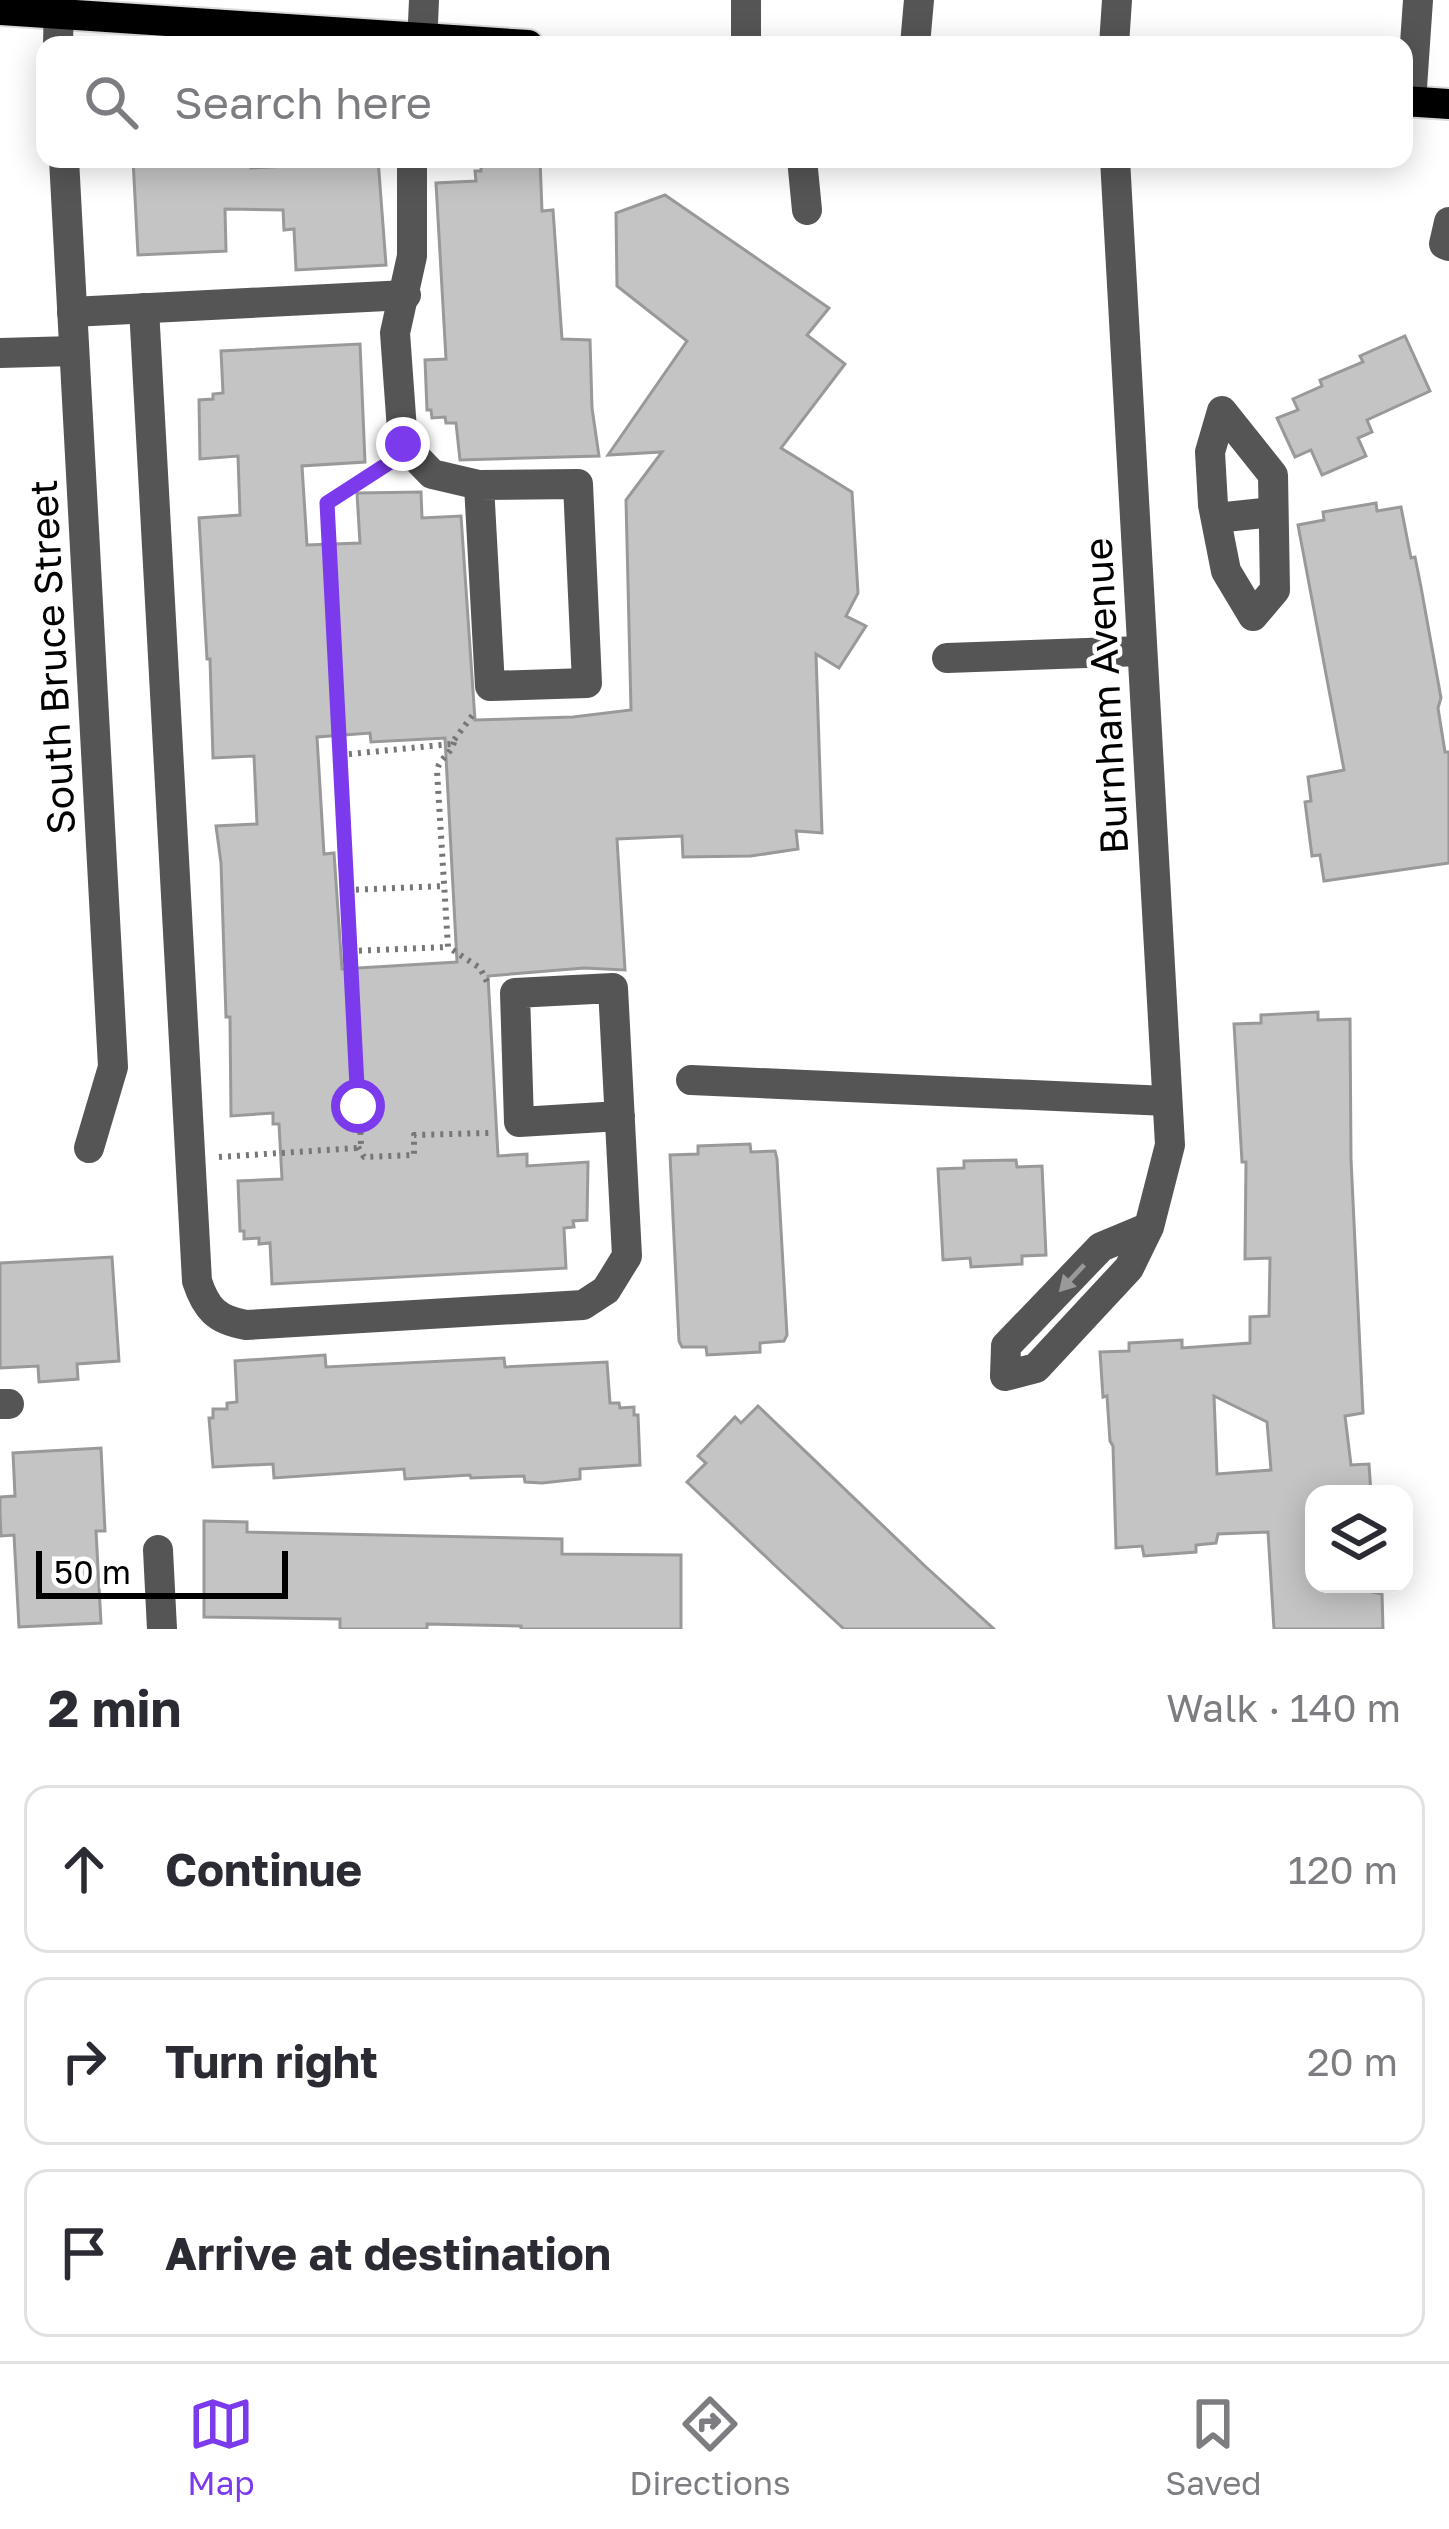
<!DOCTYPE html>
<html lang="en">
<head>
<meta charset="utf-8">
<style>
  body { margin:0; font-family:"Golos Text",sans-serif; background:#f7f7f7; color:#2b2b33 }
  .controls { position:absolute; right:36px; bottom:36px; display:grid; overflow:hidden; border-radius:24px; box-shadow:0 6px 30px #0003 }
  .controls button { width:108px; height:108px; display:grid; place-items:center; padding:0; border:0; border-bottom:3px solid #e1e1e2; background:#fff; color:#2b2b33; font:60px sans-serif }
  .scale { position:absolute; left:36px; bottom:30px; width:252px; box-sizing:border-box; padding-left:12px; border:6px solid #000; border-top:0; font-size:33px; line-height:42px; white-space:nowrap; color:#000; -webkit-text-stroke:9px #fff; paint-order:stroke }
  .stop { position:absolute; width:36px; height:36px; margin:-27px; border:9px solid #7c3aed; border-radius:50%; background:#fff }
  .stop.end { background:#7c3aed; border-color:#fff; box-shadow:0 3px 12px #0008 }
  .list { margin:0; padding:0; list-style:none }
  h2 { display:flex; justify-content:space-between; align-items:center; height:156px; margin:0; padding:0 48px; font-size:51px }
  h2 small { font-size:39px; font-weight:400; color:#7c7c81 }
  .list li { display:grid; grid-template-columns:78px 1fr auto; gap:36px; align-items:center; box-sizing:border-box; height:168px; margin:0 24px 24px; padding:0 24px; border:3px solid #e1e1e2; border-radius:24px }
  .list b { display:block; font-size:45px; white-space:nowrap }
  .list em { font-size:39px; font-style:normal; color:#7c7c81 }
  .icon { flex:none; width:66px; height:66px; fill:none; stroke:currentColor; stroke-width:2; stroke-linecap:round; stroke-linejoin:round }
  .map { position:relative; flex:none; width:1449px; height:1629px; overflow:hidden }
  .search { position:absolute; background:#fff; box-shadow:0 6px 30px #0003; left:36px; right:36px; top:36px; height:132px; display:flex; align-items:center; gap:30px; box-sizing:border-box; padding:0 42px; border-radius:24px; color:#7c7c81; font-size:45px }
  .sheet { height:732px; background:#fff }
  nav { display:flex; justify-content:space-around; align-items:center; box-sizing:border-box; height:168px; border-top:3px solid #e1e1e2; background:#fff; font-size:33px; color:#7c7c81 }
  nav a { display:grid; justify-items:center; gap:6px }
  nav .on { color:#7c3aed }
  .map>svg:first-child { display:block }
</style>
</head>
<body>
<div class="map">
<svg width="1449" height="1629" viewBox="0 0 1449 1629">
  <rect width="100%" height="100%" fill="#fff"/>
  <g fill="#c4c4c4" stroke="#999" stroke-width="3" fill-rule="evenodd">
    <path d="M133 159H251V168L324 164 323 159H378L386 265 296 270 294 229 284 230 283 210 225 209 226 251 138 255Z"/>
    <path d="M481 159H540L542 211 553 210 562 339 590 340 592 408 599 456 460 460 456 423H446L445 417 432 418 431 410H427L425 360 446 359 436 183 476 181 475 171H481Z"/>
    <path d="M665 195 829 308 807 335 845 364 781 448 852 492 858 593 846 616 866 626 839 668 816 654 822 833 796 831 798 849 751 856 683 857 682 836 617 839 625 970 584 968 488 976 498 1156 527 1154V1166L588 1162 587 1220 573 1221 574 1227 564 1228 566 1268 272 1284 270 1243 259 1244V1238L244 1239V1231H240L238 1181 282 1179 279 1124H273V1113L231 1116 230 1017H226L221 863 216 826 257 824 254 756 213 758 210 659H207L199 518 240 515 238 456 200 459 199 400 213 399V394L223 393 221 351 360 344 365 462 302 466 307 545 360 543 357 493 421 492 422 518 461 516 475 720 573 717 631 710 626 500 662 452 608 455 687 341 617 286 616 213ZM370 733 371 742 445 738 457 962 342 969 334 853 324 854 317 737Z"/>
    <path d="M1405 336 1430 391 1367 420 1372 432 1358 438 1366 456 1322 475 1311 450 1295 457 1277 418 1298 410 1293 399 1322 386 1320 380 1363 362 1360 356Z"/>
    <path d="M1376 503 1377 511 1401 507 1411 558 1415 557 1421 587 1441 698 1438 708 1445 752H1449V863L1324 881 1320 855 1312 856 1305 802 1311 801 1308 777 1344 770 1298 525 1324 520 1323 512Z"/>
    <path d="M1318 1012V1020L1350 1019 1351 1159 1363 1413 1345 1416 1351 1465 1369 1464 1371 1494H1314V1584H1362L1363 1590 1382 1594 1383 1629H1274L1268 1532 1218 1534 1216 1543 1196 1545V1552L1144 1556 1142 1546 1116 1548 1113 1446 1110 1441 1107 1396 1103 1397 1100 1352 1129 1351V1343L1182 1340V1348L1250 1343V1317L1269 1316 1270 1258 1245 1259 1246 1162H1242L1234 1024 1261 1023V1015ZM1214 1396 1267 1422 1271 1470 1217 1474Z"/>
    <path d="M750 1144 751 1152 775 1151 777 1159 787 1335 784 1341 760 1343V1352L707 1355 706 1347H682L679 1341 670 1155 698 1154V1146Z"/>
    <path d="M1016 1160 1017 1167 1042 1166 1046 1255 1022 1256V1264L971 1267 970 1258 943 1260 938 1169 964 1168V1161Z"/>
    <path d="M112 1257 119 1361 77 1364 78 1379 39 1382 38 1366 0 1368V1263Z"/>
    <path d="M325 1355 326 1367 504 1358 505 1367 607 1362 610 1403H619L620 1408 634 1407V1415H638L640 1465 580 1469V1479L542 1483 525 1482 524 1476 471 1478 470 1475 405 1479 404 1469 274 1478 273 1464 213 1467 209 1418H213V1409H227V1403L237 1402 235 1361Z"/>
    <path d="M758 1406 926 1567 994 1629H844L782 1572 687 1482 706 1463 698 1456 735 1417 741 1423Z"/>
    <path d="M101 1448 105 1531H96L101 1623 19 1627 14 1535 1 1536 0 1513V1497L15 1496 13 1453Z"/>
    <path d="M204 1521 247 1522V1532L562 1539V1554L681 1555V1629H521V1626L427 1624V1629H340V1619L204 1617Z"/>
  </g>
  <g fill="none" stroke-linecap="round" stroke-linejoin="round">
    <g stroke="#dbdbdb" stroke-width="34">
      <g id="major">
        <path d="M0 10 528 45"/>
        <path d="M1404 101 1449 104"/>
      </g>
    </g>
    <g stroke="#777" stroke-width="6" stroke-dasharray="3 6" stroke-linecap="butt">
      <path d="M454 742C451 755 439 758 437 771L448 947 480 968 487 982"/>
      <path d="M340 755 451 744 475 712"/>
      <path d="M347 890 444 886"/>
      <path d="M350 951 448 947"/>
      <path d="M358 1147 364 1157 414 1155V1135L489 1133"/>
      <path d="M219 1157 357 1148 361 1144 327 503 381 468"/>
    </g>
    <g stroke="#555" stroke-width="30">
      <path d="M746 0V45"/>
      <path d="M58 45 59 0"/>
      <path d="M422 45 424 0"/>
      <path d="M915 45 919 0"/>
      <path d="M1114 45 1117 0"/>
      <path d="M1411 102 1418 0"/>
      <path d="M64 159 113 1067 89 1148"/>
      <path d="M412 159V256L395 333 403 444 432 474 479 485 578 484 587 683 490 686 479 485"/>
      <path d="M802 159 807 210"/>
      <path d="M1115 159 1170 1145 1149 1227 1129 1268 1036 1368 1005 1376 1006 1346 1101 1247 1149 1227"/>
      <path d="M1449 222 1444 244 1449 246"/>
      <path d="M144 308 197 1281C206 1309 217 1320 246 1325L583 1305 606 1290 627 1256 613 988 515 993 519 1122 620 1116"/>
      <path d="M72 312 406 295"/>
      <path d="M0 353 74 351"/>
      <path d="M1222 411 1273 475 1275 590 1253 616 1226 571 1213 505 1210 452Z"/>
      <path d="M1216 518 1273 512"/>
      <path d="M947 658 1142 651"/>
      <path d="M691 1080 1167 1101"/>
      <path d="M0 1404H9"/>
      <path d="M158 1550 162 1629"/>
    </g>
    <use href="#major" stroke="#000" stroke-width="30"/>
  </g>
  <defs><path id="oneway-solid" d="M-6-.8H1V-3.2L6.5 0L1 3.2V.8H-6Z" transform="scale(3)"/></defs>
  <use fill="#999" href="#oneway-solid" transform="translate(1072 1278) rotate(133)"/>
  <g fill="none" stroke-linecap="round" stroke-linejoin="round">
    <path stroke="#7c3aed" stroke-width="15" d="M358 1106 327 503 409 450 403 444"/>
  </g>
  <g text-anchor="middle" stroke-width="9" stroke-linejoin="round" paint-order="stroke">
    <g font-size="39" fill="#000" stroke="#fff">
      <text transform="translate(52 657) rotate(-93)" y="14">South Bruce Street</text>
      <text transform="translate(1106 696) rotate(-93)" y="14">Burnham Avenue</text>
    </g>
  </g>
</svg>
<div class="controls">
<button><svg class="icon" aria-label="layers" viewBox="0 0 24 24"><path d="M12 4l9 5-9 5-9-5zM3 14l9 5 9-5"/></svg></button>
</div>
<div class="scale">50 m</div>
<div class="stop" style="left:358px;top:1106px"></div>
<div class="stop end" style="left:403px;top:444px"></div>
<div class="search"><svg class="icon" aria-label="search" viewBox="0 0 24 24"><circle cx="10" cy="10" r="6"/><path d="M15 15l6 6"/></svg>Search here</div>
</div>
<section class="sheet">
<h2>2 min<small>Walk · 140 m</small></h2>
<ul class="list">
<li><svg class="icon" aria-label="ahead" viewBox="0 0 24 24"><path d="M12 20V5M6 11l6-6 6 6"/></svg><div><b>Continue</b></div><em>120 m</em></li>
<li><svg class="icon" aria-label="right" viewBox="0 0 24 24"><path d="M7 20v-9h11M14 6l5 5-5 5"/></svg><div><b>Turn right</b></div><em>20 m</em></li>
<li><svg class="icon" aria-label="arrive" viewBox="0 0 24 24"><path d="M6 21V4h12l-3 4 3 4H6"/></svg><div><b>Arrive at destination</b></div></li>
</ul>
</section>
<nav>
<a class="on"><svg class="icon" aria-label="map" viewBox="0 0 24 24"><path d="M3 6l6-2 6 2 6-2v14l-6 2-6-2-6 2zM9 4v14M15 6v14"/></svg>Map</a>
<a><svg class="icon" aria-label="directions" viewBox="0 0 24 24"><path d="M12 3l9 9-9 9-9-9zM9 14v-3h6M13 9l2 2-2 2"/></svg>Directions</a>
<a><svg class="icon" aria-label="saved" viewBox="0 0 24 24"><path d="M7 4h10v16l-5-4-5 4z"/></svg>Saved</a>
</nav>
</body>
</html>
